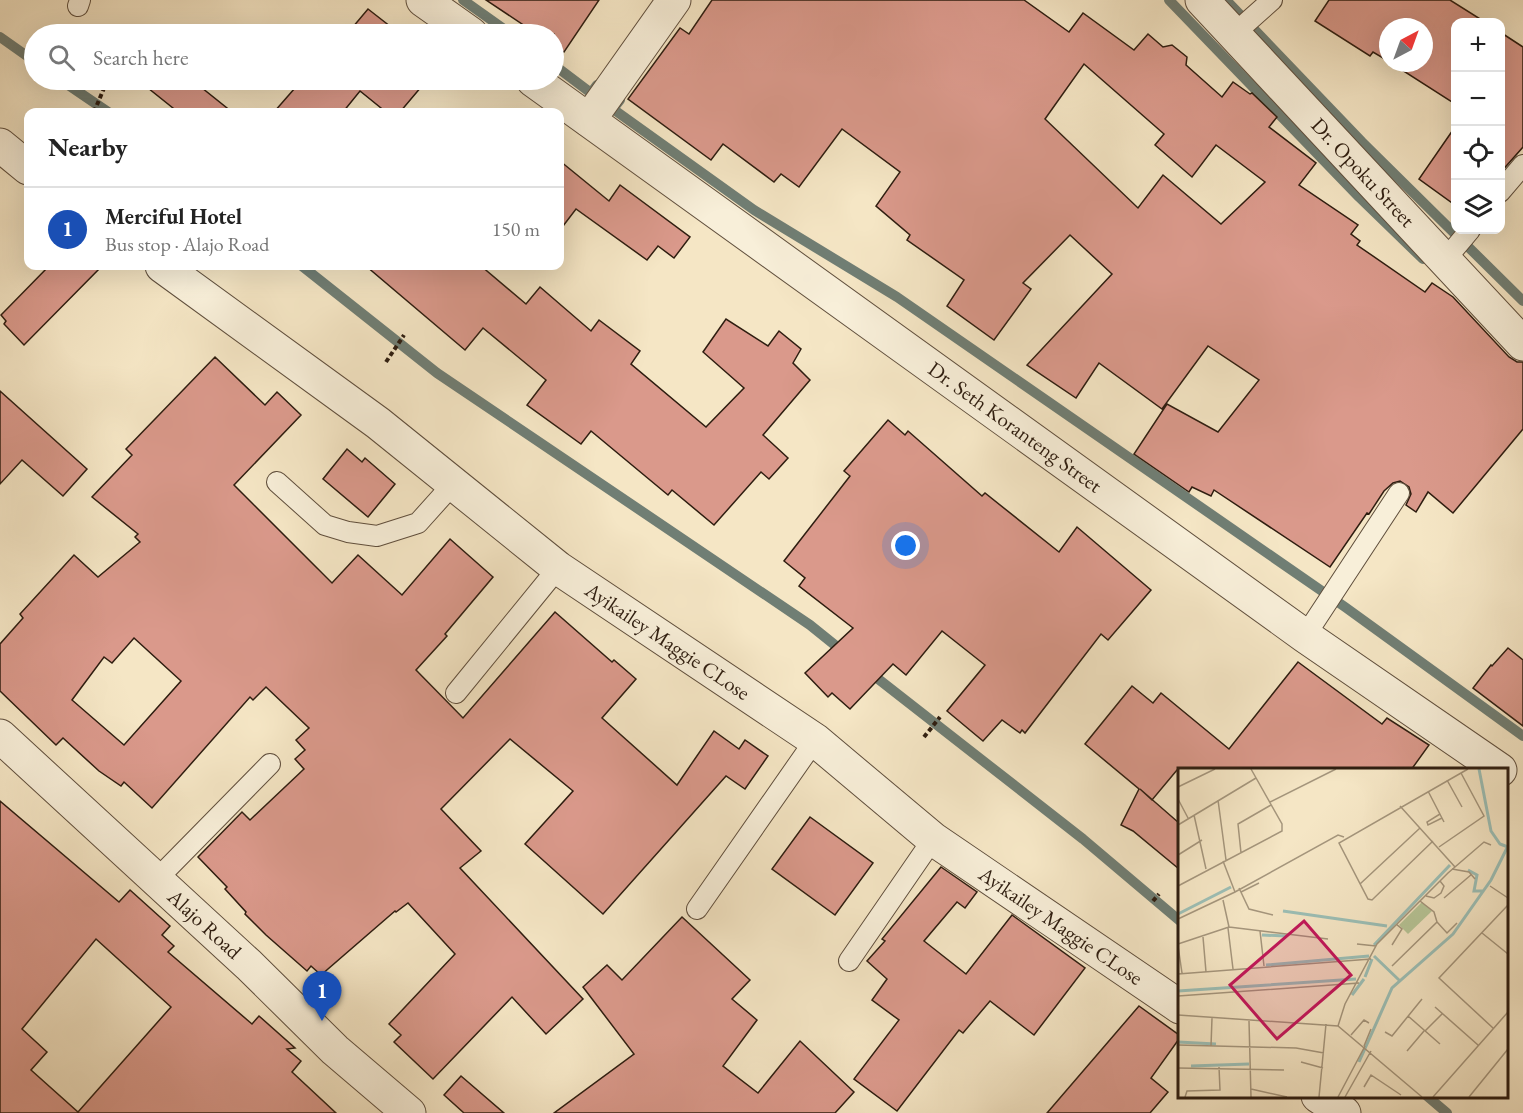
<!DOCTYPE html>
<html lang="en">
<head>
<meta charset="utf-8">
<style>
  body { margin:0; font-family:"EB Garamond",serif; background:#f6f6f6; color:#222 }
  .controls { position:absolute; right:18px; top:18px; display:grid; overflow:hidden; border-radius:12px; box-shadow:0 6px 24px #0002 }
  .controls button { width:54px; height:54px; display:grid; place-items:center; padding:0; border:0; border-bottom:2px solid #e0e0e0; background:#fff; color:#222; font:30px sans-serif }
  .compass { position:absolute; left:1379px; top:18px; width:54px; height:54px; border-radius:50%; background:#fff; box-shadow:0 6px 24px #0002; rotate:41deg }
  .you { position:absolute; left:906px; top:546px; width:21px; height:21px; margin:-15px; border:4px solid #fff; border-radius:50%; background:#1a73e8; box-shadow:0 0 0 9px #1a73e833 }
  .badge { display:grid; place-items:center; width:39px; height:39px; border-radius:50%; background:#8f2418; color:#fff; font-size:20px; font-weight:700 }
  .pin { position:absolute; translate:-50% -50px; filter:drop-shadow(0 2px 3px #0008) }
  .pin::after { content:''; position:absolute; top:32px; width:21px; height:18px; background:inherit; clip-path:polygon(0 0,100% 0,50% 100%) }
  .list { margin:0; padding:0; list-style:none }
  h2 { display:flex; justify-content:space-between; align-items:center; height:78px; margin:0; padding:0 24px; font-size:26px }
  h2 small { font-size:20px; font-weight:400; color:#767676 }
  .list li { display:grid; grid-template-columns:39px 1fr auto; gap:18px; align-items:center; box-sizing:border-box; height:84px; padding:0 24px; border-top:2px solid #e0e0e0 }
  .list b { display:block; font-size:22px; white-space:nowrap }
  .list p { margin:0; font-size:20px; white-space:nowrap; color:#767676 }
  .list em { font-size:20px; font-style:normal; color:#767676 }
  .icon { flex:none; width:33px; height:33px; fill:none; stroke:currentColor; stroke-width:2; stroke-linecap:round; stroke-linejoin:round }
  .map { position:relative; flex:none; width:1523px; height:1113px; overflow:hidden }
  .search { position:absolute; background:#fff; box-shadow:0 6px 24px #0002; left:24px; top:24px; width:540px; height:66px; display:flex; align-items:center; gap:15px; box-sizing:border-box; padding:0 21px; border-radius:33px; color:#767676; font-size:22px }
  .panel { position:absolute; background:#fff; box-shadow:0 6px 24px #0002; left:24px; top:108px; width:540px; height:162px; border-radius:12px }
  .map>svg:first-child { display:block }
</style>
</head>
<body>
<div class="map">
<svg width="1523" height="1113" viewBox="0 0 1523 1113">
  <rect width="100%" height="100%" fill="#f5e6c5"/>
  <filter id="stains"><feTurbulence type="fractalNoise" baseFrequency=".00333" numOctaves="4"/><feColorMatrix values="0 0 0 0 .2 0 0 0 0 .09 0 0 0 0 .02 0 0 0 .5 -.17"/></filter>
  <radialGradient id="worn" r=".72"><stop offset=".6" stop-color="#630" stop-opacity="0"/><stop offset="1" stop-color="#630" stop-opacity=".3"/></radialGradient>
  <g fill="none" stroke-linecap="round" stroke-linejoin="round">
    <g stroke="#707e74" stroke-width="10">
      <path d="M463 0 511 34"/>
      <path d="M1169 0 1359 197 1423 259"/>
      <path d="M1226 0 1362 142 1523 301"/>
      <path d="M0 37 34 61"/>
      <path d="M554 65 591 93 597 85"/>
      <path d="M61 80 108 112"/>
      <path d="M620 100 613 109 754 210 897 297 1345 607 1523 736"/>
      <path d="M302 266 437 373 810 625 846 654"/>
      <path d="M868 671 1083 839 1180 921"/>
      <path d="M1427 1096 1447 1113"/>
    </g>
  </g>
  <g fill="#da998b" stroke="#2e1d10" stroke-width="1.5" fill-rule="evenodd">
    <path d="M486 0H599L564 52 554 45V34H537Z"/>
    <path d="M712 0H1024L1069 32 1083 13 1134 50 1148 34 1163 47 1172 45 1187 57 1186 65 1222 97 1233 82 1250 94 1252 93 1277 117 1269 127 1316 163 1299 185 1358 225 1351 234 1360 241 1357 245 1425 292 1432 283 1453 297 1509 357 1517 362H1523V429L1453 513 1428 492 1416 512 1406 505 1411 494 1409 487 1400 481 1393 483 1384 491 1369 514 1367 513 1330 567 1214 490 1211 496 1192 487 1189 492 1134 454 1167 404 1218 432 1259 380 1208 346 1162 409 1099 363 1076 398 1027 365 1112 274 1070 235 1023 283 1031 289 994 340 947 306 964 280 907 240 910 235 876 206 900 172 842 129 799 187 781 174 774 182 723 144 711 160 628 99 680 28 689 34ZM1084 64 1164 134 1155 145 1192 177 1216 145 1265 182 1221 224 1163 175 1138 208 1045 119Z"/>
    <path d="M1329 0H1450L1485 22H1455V104L1391 63H1424V27H1388V61L1373 52 1370 56 1315 21Z"/>
    <path d="M368 9 400 34H347Z"/>
    <path d="M1500 32 1523 47V147L1500 173Z"/>
    <path d="M138 80H192L232 112H178Z"/>
    <path d="M302 80H427L400 112H386L360 91 343 112H274Z"/>
    <path d="M1455 127V205L1419 179Z"/>
    <path d="M560 161 609 201 620 185 690 237 674 258 658 246 647 260 576 209 560 230Z"/>
    <path d="M49 266H102L24 345 4 324 6 321 1 315Z"/>
    <path d="M366 266H481L526 304 540 287 591 331 599 320 640 351 631 364 706 427 744 388 703 352 726 319 768 346 779 331 801 349 793 363 810 380 763 435 788 458 769 479 761 472 714 525 672 490 668 495 591 431 581 444 527 405 546 380 483 328 465 350Z"/>
    <path d="M215 357 265 405 277 392 301 415 234 485 332 583 358 555 402 595 450 539 493 577 445 634 447 636 416 670 463 718 555 612 612 662 614 660 636 679 602 718 677 785 714 731 739 749 745 740 768 756 745 789 726 776 603 914 525 844 573 791 510 739 441 809 481 851 460 868 583 999 546 1034 512 997 433 1079 394 1042 401 1035 389 1024 455 954 408 903 396 912 395 911 321 975 311 966 307 971 266 935 245 914 246 912 225 889 227 887 198 857 242 812 250 820 304 769 295 759 305 750 296 740 309 728 266 687 253 700 250 697 152 808 124 782 121 786 99 771 63 738 56 745 0 691V644L23 618 20 614 74 555 98 577 140 542 135 537 138 534 92 497 132 455 126 449ZM134 638 181 681 124 745 72 700 104 657 112 663Z"/>
    <path d="M0 391 87 469 63 496 22 460 0 484Z"/>
    <path d="M888 420 905 435 908 431 982 496 985 493 1059 552 1077 527 1151 590 1108 640 1101 634 1025 733 1022 730 1020 733 1002 720 983 741 947 711 985 665 942 631 906 675 893 664 850 709 832 693 828 697 805 673 853 628 799 586 805 578 784 561 850 476 844 471Z"/>
    <path d="M347 449 362 462 365 458 395 484 368 517 323 479Z"/>
    <path d="M1508 648 1523 660V726L1473 688 1491 665 1492 666Z"/>
    <path d="M1298 662 1382 724 1387 718 1429 745 1411 770H1177L1152 800 1140 789 1179 823V869L1133 831 1121 825 1139 789 1085 744 1132 686 1153 703 1161 693 1229 749Z"/>
    <path d="M0 801 119 902 130 890 170 926 162 935 174 946 168 952 252 1024 259 1016 295 1048 287 1049 301 1061 292 1072 336 1113H0ZM96 939 171 1007 78 1112 31 1070 47 1052 22 1029Z"/>
    <path d="M810 817 873 863 835 915 772 869Z"/>
    <path d="M941 867 977 892 965 908 957 902 924 941 966 974 1012 915 1085 968 1034 1035 990 1001 963 1033 959 1030 897 1111 854 1079 899 1020 872 1000 887 979 867 961 885 941 882 939Z"/>
    <path d="M682 917 750 980 732 999 757 1020 723 1066 758 1093 800 1041 854 1092 835 1113H554L634 1054 583 987 607 965 622 980Z"/>
    <path d="M1139 1006 1179 1035V1039L1151 1078 1168 1092 1150 1113H1047Z"/>
    <path d="M461 1076 504 1113H464L444 1095Z"/>
  </g>
  <g fill="none" stroke-linecap="round" stroke-linejoin="round">
    <g stroke="#604f3d" stroke-width="22">
      <g id="service">
        <path d="M78 6 80 0"/>
        <path d="M1235 33 1272 0"/>
        <path d="M1500 192 1523 165"/>
        <path d="M1444 261 1470 230"/>
        <path d="M277 482 325 525 348 532 377 536 418 523 453 484"/>
        <path d="M1305 636 1399 493"/>
        <path d="M456 693 558 568"/>
        <path d="M157 879 270 764"/>
        <path d="M697 909 815 740"/>
        <path d="M849 961 933 839"/>
      </g>
    </g>
    <g stroke="#604f3d" stroke-width="35">
      <g id="minor">
        <path d="M423 0 471 34"/>
        <path id="s1" d="M1202 0 1523 344"/>
        <path id="s2" d="M533 80 1305 636 1500 770"/>
        <path d="M589 120 674 0"/>
        <path d="M0 145 28 168"/>
        <path id="s3" d="M162 266 378 423 558 568 815 740 933 839 1180 1007"/>
        <path d="M1318 1096 1344 1113"/>
      </g>
    </g>
    <g stroke="#604f3d" stroke-width="35">
      <g id="tertiary">
        <path id="s4" d="M0 736 249 965 335 1050 409 1113"/>
      </g>
    </g>
    <g stroke="#2e1d10" stroke-width="4" stroke-dasharray="4.5 3" stroke-linecap="butt">
      <path d="M94 112 107 81"/>
      <path d="M386 362 404 335"/>
      <path d="M924 737 940 717"/>
      <path d="M1153 901 1159 894"/>
    </g>
    <use href="#service" stroke="#f8efd9" stroke-width="20"/>
    <use href="#minor" stroke="#f8efd9" stroke-width="33"/>
    <use href="#tertiary" stroke="#f8efd9" stroke-width="33"/>
  </g>
  <g text-anchor="middle" stroke-width="4.5" stroke-linejoin="round" paint-order="stroke">
    <g font-size="21" fill="#2e1d10" stroke="#f8efd9">
      <text dy="7" stroke="none"><textPath href="#s1" startOffset="236">Dr. Opoku Street</textPath></text>
      <text dy="7" stroke="none"><textPath href="#s2" startOffset="594">Dr. Seth Koranteng Street</textPath></text>
      <text dy="7" stroke="none"><textPath href="#s3" startOffset="630">Ayikailey Maggie CLose</textPath></text>
      <text dy="7" stroke="none"><textPath href="#s4" startOffset="278">Alajo Road</textPath></text>
      <text dy="7" stroke="none"><textPath href="#s3" startOffset="1116">Ayikailey Maggie CLose</textPath></text>
    </g>
  </g>
  <g transform="translate(1178 768)">
    <rect width="330" height="330" fill="#f5e6c5"/>
    <path d="M244 134 254 143 230 166 221 157Z" fill="#b7c698"/>
    <path fill="none" stroke="#9cbfb6" stroke-width="3" d="M301 1 313 63 322 76 330 79M290 102 299 107 296 123H305M105 143 209 158M0 146 53 119M84 167 108 168M196 177 272 97M196 188 222 213M88 197 191 188M187 209 194 191M0 223 178 211M174 227 186 211M0 274 38 276M181 294 214 220 275 166 313 112 330 78M13 298 71 296"/>
    <path fill="none" stroke="#a5967d" stroke-width="1.5" d="M269 12 284 39M0 19 37 1M250 23 266 54M0 31 10 50M40 32 48 92M92 34 158 1M222 38 277 99M262 46 249 54 250 57 264 50M16 47 28 101M0 57 78 10M255 73 194 132 190 131 161 75 290 1M261 79 306 48 283 5M63 85 60 56 93 37M0 87 24 72M274 101 291 104 297 111M182 116 242 60M0 118 104 63V56L73 1M312 118 330 130M61 120 71 141 95 147M57 124 160 67 166 69M63 124 81 115M248 128 256 130 263 125 266 118 262 113M266 130 294 106M45 132 51 159M0 151 57 124 45 93M259 154 269 165 279 155M51 159 150 171M50 160 55 201M82 163 86 198M304 165 330 186M25 169 28 204M0 176 51 159M179 176 198 178M214 177 224 161 218 156M0 178 4 205M214 198 259 154 256 144 242 133M0 206 193 191M0 228 181 215M257 239 300 277M0 247 160 258 244 329M230 248 262 276M71 253 73 329M160 258 167 236 199 176 270 105 306 74 313 77M315 260 261 210 330 137M247 263 264 246M207 264 214 268 244 231M173 267 186 252 191 255M0 277 118 280 146 285M33 278 34 250M186 278 193 261M229 283 246 263M123 294 145 300M0 300 106 302M186 319 193 307 223 327M73 321 109 329M7 329 9 323 42 322 41 299M141 329 148 256M160 329 187 278M167 329 193 283M255 329 330 244M291 329 330 281"/>
    <path fill="#c2185b" fill-opacity="0.15" stroke="#c2185b" stroke-width="3" d="M126 153 173 207 99 271 52 217Z"/>
    <rect width="330" height="330" fill="none" stroke="#2e1d10" stroke-width="3"/>
  </g>
  <rect width="100%" height="100%" filter="url(#stains)"/>
  <rect width="100%" height="100%" fill="url(#worn)"/>
</svg>
<div class="controls">
<button>+</button>
<button>−</button>
<button><svg class="icon" aria-label="locate" viewBox="0 0 24 24"><circle cx="12" cy="12" r="6"/><path d="M12 2v4M12 18v4M2 12h4M18 12h4"/></svg></button>
<button><svg class="icon" aria-label="layers" viewBox="0 0 24 24"><path d="M12 4l9 5-9 5-9-5zM3 14l9 5 9-5"/></svg></button>
</div>
<svg class="compass" viewBox="-18 -18 36 36"><path d="M0-13l5 13h-10z" fill="#e53935"/><path d="M0 13l5-13h-10z" fill="#767676"/></svg>
<div class="you"></div>
<div class="pin badge" style="left:322px;top:1021px;background:#1a4fb4">1</div>
<div class="search"><svg class="icon" aria-label="search" viewBox="0 0 24 24"><circle cx="10" cy="10" r="6"/><path d="M15 15l6 6"/></svg>Search here</div>
<section class="panel">
<h2>Nearby<small></small></h2>
<ul class="list">
<li><span class="badge" style="background:#1a4fb4">1</span><div><b>Merciful Hotel</b><p>Bus stop · Alajo Road</p></div><em>150 m</em></li>
</ul>
</section>
</div>
</body>
</html>
